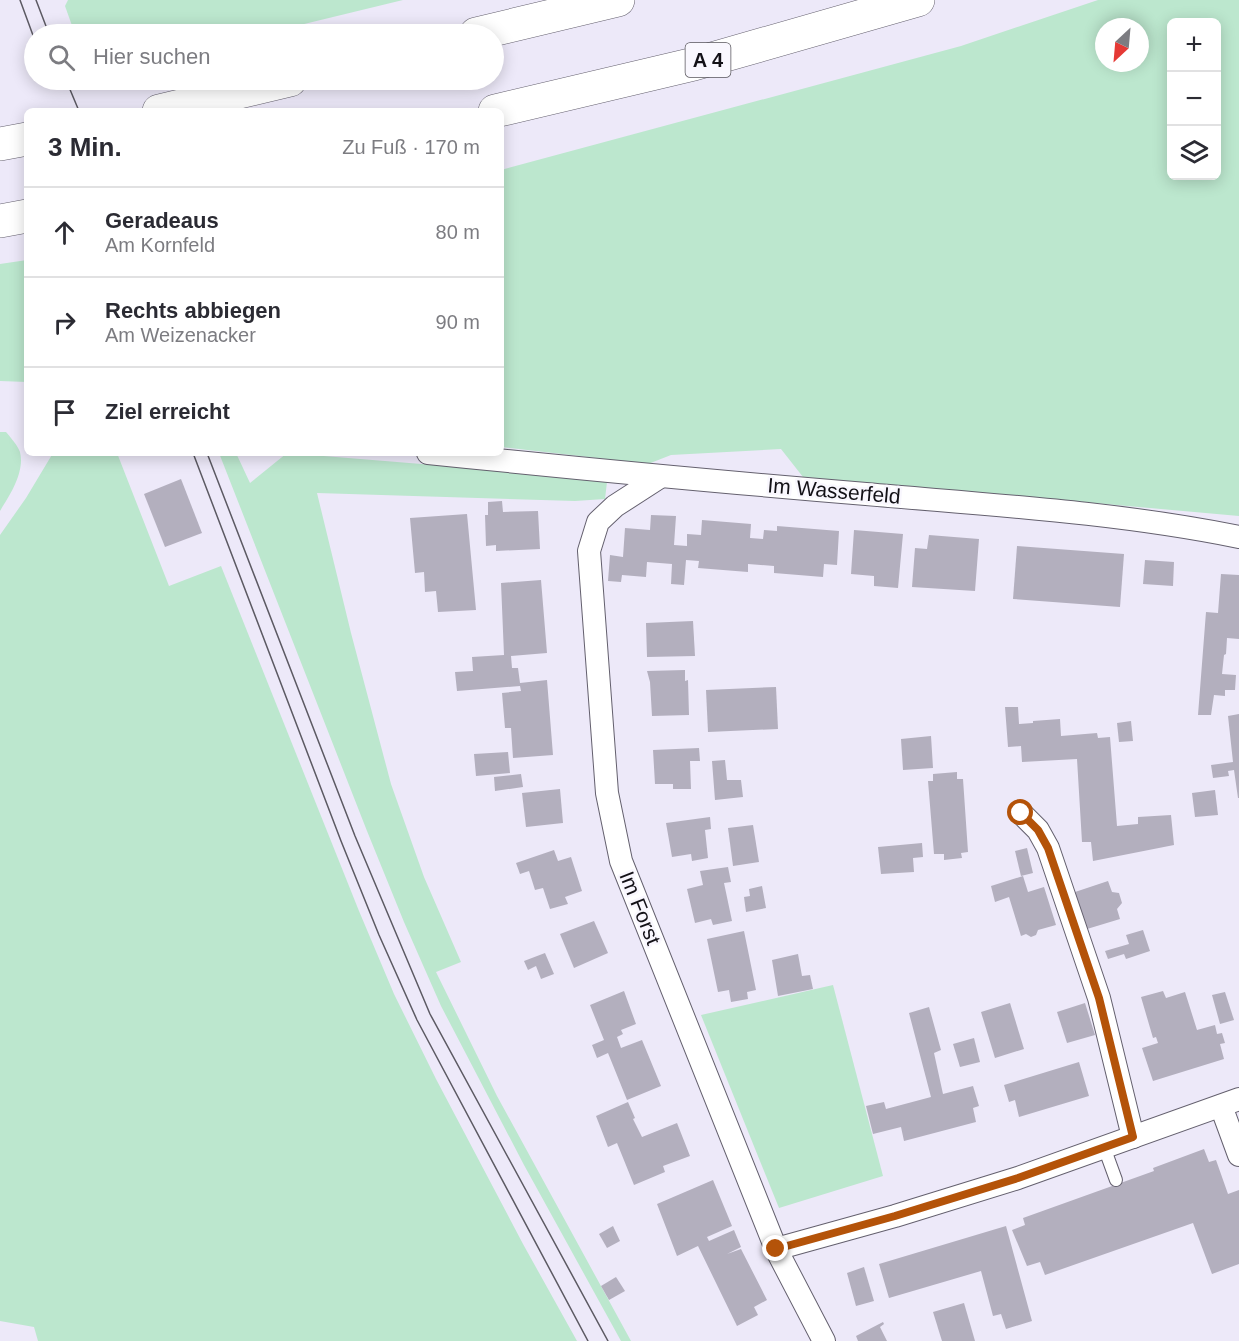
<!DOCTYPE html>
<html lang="de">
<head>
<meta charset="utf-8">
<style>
  body { margin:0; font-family:Helvetica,sans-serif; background:#f7f7f7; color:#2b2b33 }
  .controls { position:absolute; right:18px; top:18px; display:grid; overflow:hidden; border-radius:9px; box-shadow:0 3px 15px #0003 }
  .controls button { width:54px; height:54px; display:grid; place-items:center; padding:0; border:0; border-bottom:2px solid #e1e1e2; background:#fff; color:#2b2b33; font:30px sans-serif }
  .compass { position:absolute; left:1095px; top:18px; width:54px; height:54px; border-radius:50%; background:#fff; box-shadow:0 3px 15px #0003; rotate:206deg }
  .stop { position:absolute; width:18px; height:18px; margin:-14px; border:4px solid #b45309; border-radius:50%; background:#fff }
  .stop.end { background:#b45309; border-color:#fff; box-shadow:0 2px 6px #0008 }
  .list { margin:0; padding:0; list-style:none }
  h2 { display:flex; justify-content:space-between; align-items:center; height:78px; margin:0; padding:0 24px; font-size:26px }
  h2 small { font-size:20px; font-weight:400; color:#7c7c81 }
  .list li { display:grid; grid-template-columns:39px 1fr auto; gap:18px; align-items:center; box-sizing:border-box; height:90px; padding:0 24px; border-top:2px solid #e1e1e2 }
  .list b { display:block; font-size:22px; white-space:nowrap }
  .list p { margin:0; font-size:20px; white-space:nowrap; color:#7c7c81 }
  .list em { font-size:20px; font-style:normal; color:#7c7c81 }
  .icon { flex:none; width:33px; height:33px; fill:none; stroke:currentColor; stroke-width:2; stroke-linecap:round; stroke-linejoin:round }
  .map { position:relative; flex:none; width:1239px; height:1341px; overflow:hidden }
  .search { position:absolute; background:#fff; box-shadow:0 3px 15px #0003; left:24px; top:24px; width:480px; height:66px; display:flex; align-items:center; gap:15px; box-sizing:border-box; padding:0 21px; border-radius:33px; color:#7c7c81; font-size:22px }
  .panel { position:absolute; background:#fff; box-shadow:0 3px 15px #0003; left:24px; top:108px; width:480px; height:348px; border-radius:9px }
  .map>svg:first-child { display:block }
</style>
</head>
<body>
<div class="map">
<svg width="1239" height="1341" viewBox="0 0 1239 1341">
  <rect width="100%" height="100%" fill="#ede9f9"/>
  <g fill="#bce7ce" fill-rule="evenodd">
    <path d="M68 0H403L263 34H75L65 6Z"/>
    <path d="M1098 0H1239V516L803 477 781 449 671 455 648 464 501 447V170L961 46ZM1172 22H1216V176H1172ZM1104 27H1140V63H1104Z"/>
    <path d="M27 260V382L0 381V264Z"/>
    <path d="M0 432H6C11 438 18 446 20 452 25 472 10 495 0 511Z"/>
    <path d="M53 453H117L169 586 221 566 359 911 394 994 436 1079 523 1244 577 1341H38L34 1327 0 1321V535L26 498Z"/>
    <path d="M219 453H236L250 483 287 453 530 473 607 482 605 499 575 501 317 493 351 633 391 784 424 877 461 962 436 972 497 1096 631 1341H621L524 1165 441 1006 404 922 367 831Z"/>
    <path d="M833 985 883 1176 779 1208 701 1015Z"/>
  </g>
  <g fill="#b3afbe">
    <path d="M181 479 202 533 165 547 144 494Z"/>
    <path d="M502 501 503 512 538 511 540 549 496 551V545L486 546 485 515H488V502Z"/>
    <path d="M467 514 476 610 438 612 436 591 425 592 424 572 415 573 410 518Z"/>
    <path d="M651 515 676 516 674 545 687 546V534L701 535 702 520 751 524 750 538 763 539 764 530 777 531V526L839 531 837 565 824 564 823 577 774 573V566L748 564V572L698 568 699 561 686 560 684 585 671 584 672 564 647 562 646 577 622 575 621 582 608 581 610 555 623 557 625 528 650 530Z"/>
    <path d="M854 530 903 534 898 588 874 586V576L851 574Z"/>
    <path d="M929 535 979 539 975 591 912 587 915 548 927 549Z"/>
    <path d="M1017 546 1124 554 1120 607 1013 599Z"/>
    <path d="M1145 560 1174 562 1173 586 1143 584Z"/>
    <path d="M1221 574 1239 575V639L1227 638 1226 654 1224 655 1222 674 1236 675 1235 690H1225V696L1214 695 1211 715H1198L1206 612 1218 613Z"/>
    <path d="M541 580 547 653 511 656 512 668H518L520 683 547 680 553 755 513 758 511 728H505L502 693 521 691 520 686 457 691 455 672 473 671 472 657 504 655 501 583Z"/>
    <path d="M693 621 695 656 647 657 646 623Z"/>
    <path d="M685 670V681L688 680 689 715 652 716 650 682 647 671Z"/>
    <path d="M776 687 778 729 708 732 706 690Z"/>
    <path d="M1005 707H1018L1019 724 1033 723V721L1060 719 1061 736 1097 733 1098 738 1110 737 1117 826 1138 824V817L1171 815 1174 845 1093 861 1091 842H1082L1077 759 1022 762 1021 746 1008 747Z"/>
    <path d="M1239 714V798H1238L1234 770 1228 771 1229 776 1213 778 1211 765 1233 762 1228 716Z"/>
    <path d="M1131 721 1133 741 1119 742 1117 723Z"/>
    <path d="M931 736 933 768 903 770 901 739Z"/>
    <path d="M699 748 700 761H690L691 789H673V784H655L653 750Z"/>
    <path d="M508 752 510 773 476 776 474 754Z"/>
    <path d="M725 760 727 780H741L743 797 715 800 712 761Z"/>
    <path d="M957 772V779H963L968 852 961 853 962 858 944 860V854H934L928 781H933V774Z"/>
    <path d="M521 774 523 787 495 791 494 777Z"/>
    <path d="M560 789 563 823 526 827 522 793Z"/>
    <path d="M1215 790 1218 815 1195 817 1192 793Z"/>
    <path d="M710 817 711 829 705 830 708 858 692 861 691 854 672 857 666 823Z"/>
    <path d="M753 825 759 862 733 866 728 828Z"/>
    <path d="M922 843 923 857 913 858 914 872 881 874 878 847Z"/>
    <path d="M1027 848 1033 873 1021 876 1015 851Z"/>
    <path d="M554 850 558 861 571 857 582 891 565 897 568 904 550 909 543 888 535 890 529 871 520 874 516 863Z"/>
    <path d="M728 867 731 882 724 883 732 921 713 925 711 919 695 923 687 889 703 885 700 871Z"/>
    <path d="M1023 876 1028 892 1044 887 1056 925 1038 930 1036 935 1031 937 1026 934 1021 936 1009 897 995 902 991 886Z"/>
    <path d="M1108 881 1112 892 1119 893 1122 903 1117 909 1120 919 1087 929 1075 892Z"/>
    <path d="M762 886 766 908 746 912 744 897 750 896 749 889Z"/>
    <path d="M594 921 608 953 574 968 560 934Z"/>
    <path d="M1143 930 1150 951 1126 959 1124 954 1108 959 1105 951 1129 944 1126 935Z"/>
    <path d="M744 931 756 990 747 992 748 999 731 1002 729 990 718 992 707 939Z"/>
    <path d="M545 953 554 974 541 979 536 966 528 970 524 961Z"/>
    <path d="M798 954 802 976 810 975 813 989 778 996 772 960Z"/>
    <path d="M624 991 636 1024 621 1030 623 1034 617 1037 621 1048 642 1040 661 1086 627 1100 608 1053 597 1058 592 1045 604 1040 590 1005Z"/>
    <path d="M1163 991 1166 998 1185 992 1197 1030 1215 1025 1217 1034 1222 1033 1225 1043 1220 1044 1224 1059 1153 1081 1142 1048 1158 1043 1156 1037 1153 1038 1141 997Z"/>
    <path d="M1225 992 1234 1020 1220 1024 1212 995Z"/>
    <path d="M1010 1003 1024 1049 995 1058 981 1012Z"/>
    <path d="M1085 1003 1095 1035 1067 1043 1057 1012Z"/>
    <path d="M929 1007 941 1050 934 1053 943 1094 973 1086 979 1106 973 1108 976 1122 904 1141 901 1127 873 1134 866 1106 884 1102 886 1109 931 1097 909 1013Z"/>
    <path d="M974 1038 980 1062 960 1067 953 1044Z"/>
    <path d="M1079 1062 1089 1096 1019 1117 1015 1100 1009 1102 1004 1085Z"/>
    <path d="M628 1102 635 1118 633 1119 642 1137 677 1123 690 1156 663 1166 665 1172 634 1185 617 1143 608 1147 596 1116Z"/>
    <path d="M1204 1149 1209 1162 1216 1160 1228 1194 1239 1190V1264L1212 1274 1193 1223 1045 1275 1040 1262 1027 1266 1012 1230 1025 1225 1023 1218 1154 1171 1153 1168Z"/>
    <path d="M713 1180 732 1226 707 1237 709 1241 734 1230 741 1247 727 1254 741 1249 767 1300 754 1307 758 1315 737 1326 698 1246 677 1256 657 1204Z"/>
    <path d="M613 1226 620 1241 607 1248 599 1234Z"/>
    <path d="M1006 1226 1032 1321 1006 1329 1001 1314 993 1316 981 1271 889 1298 879 1264Z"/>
    <path d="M864 1267 874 1301 856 1306 847 1273Z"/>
    <path d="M616 1277 625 1291 609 1300 601 1286Z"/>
    <path d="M964 1303 975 1341H942L933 1312Z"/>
    <path d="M883 1322 884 1324 880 1327 887 1341H858L856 1336Z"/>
  </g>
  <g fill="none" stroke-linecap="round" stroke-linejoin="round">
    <g stroke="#64606e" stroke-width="14">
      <path id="lane" d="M1104 1147 1116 1180"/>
    </g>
    <g stroke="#64606e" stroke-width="24">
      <g id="street">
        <path d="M428 453C574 468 720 482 866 494 990 505 1116 512 1239 537"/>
        <path d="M660 477 615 506 598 522 589 551 607 793 621 861 776 1249 824 1341"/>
        <path d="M1021 813 1038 830 1048 848 1099 998 1133 1137"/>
        <path d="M1221 1106 1239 1155"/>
        <path d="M776 1249 895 1216 1018 1178 1239 1099"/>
      </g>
    </g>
    <g stroke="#64606e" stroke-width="34">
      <g id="highway">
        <path d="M476 34 618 0"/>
        <path d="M159 111 290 80"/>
        <path d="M495 111 694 64 918 0"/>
        <path d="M0 144 27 139"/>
        <path d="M0 221 27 216"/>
      </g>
    </g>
    <use href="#lane" stroke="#fff" stroke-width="12"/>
    <use href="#street" stroke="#fff" stroke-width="22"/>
    <use href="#highway" stroke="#fff" stroke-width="33"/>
    <g stroke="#5c5a63" stroke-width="1.5">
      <path d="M20 0 34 38"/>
      <path d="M36 0 49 34"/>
      <path d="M50 80 51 82"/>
      <path d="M66 80 79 111"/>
      <path d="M193 453 341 841 379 935 417 1020 588 1341"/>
      <path d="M207 453 355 836 430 1014 608 1341"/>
    </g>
  </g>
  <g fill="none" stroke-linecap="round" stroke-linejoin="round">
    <path stroke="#b45309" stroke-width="8" d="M776 1249 895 1216 1018 1178 1133 1137 1099 998 1048 848 1038 830 1021 813"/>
  </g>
  <g text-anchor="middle" stroke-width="5" stroke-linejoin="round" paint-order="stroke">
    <rect fill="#f9f7fe" stroke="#58565c" stroke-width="1.5" x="685.5" y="43" width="45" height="34" rx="4.5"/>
    <g font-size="20" font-weight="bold" fill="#131117">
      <text x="708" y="67">A 4</text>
    </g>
    <g font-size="21" fill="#131117" stroke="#f9f7fe">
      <text transform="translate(834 491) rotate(5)" y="7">Im Wasserfeld</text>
      <text transform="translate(640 908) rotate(68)" y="7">Im Forst</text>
    </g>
  </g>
</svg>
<div class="controls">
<button>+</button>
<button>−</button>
<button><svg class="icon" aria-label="layers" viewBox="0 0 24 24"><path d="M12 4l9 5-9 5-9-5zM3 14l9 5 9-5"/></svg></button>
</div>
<svg class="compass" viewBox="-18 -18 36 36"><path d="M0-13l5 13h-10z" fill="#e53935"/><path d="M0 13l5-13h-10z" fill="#7c7c81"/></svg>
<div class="stop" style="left:1021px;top:813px"></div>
<div class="stop end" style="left:776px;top:1249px"></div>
<div class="search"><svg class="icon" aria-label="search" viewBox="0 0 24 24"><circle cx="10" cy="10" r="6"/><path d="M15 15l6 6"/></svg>Hier suchen</div>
<section class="panel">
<h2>3 Min.<small>Zu Fuß · 170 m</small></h2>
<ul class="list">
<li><svg class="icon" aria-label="ahead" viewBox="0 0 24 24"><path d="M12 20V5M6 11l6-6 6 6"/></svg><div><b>Geradeaus</b><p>Am Kornfeld</p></div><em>80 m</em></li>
<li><svg class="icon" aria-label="right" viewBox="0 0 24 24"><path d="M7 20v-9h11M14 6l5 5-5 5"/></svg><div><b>Rechts abbiegen</b><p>Am Weizenacker</p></div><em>90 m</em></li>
<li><svg class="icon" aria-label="arrive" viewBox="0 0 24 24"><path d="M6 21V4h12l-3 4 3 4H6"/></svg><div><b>Ziel erreicht</b></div></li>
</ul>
</section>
</div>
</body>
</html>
